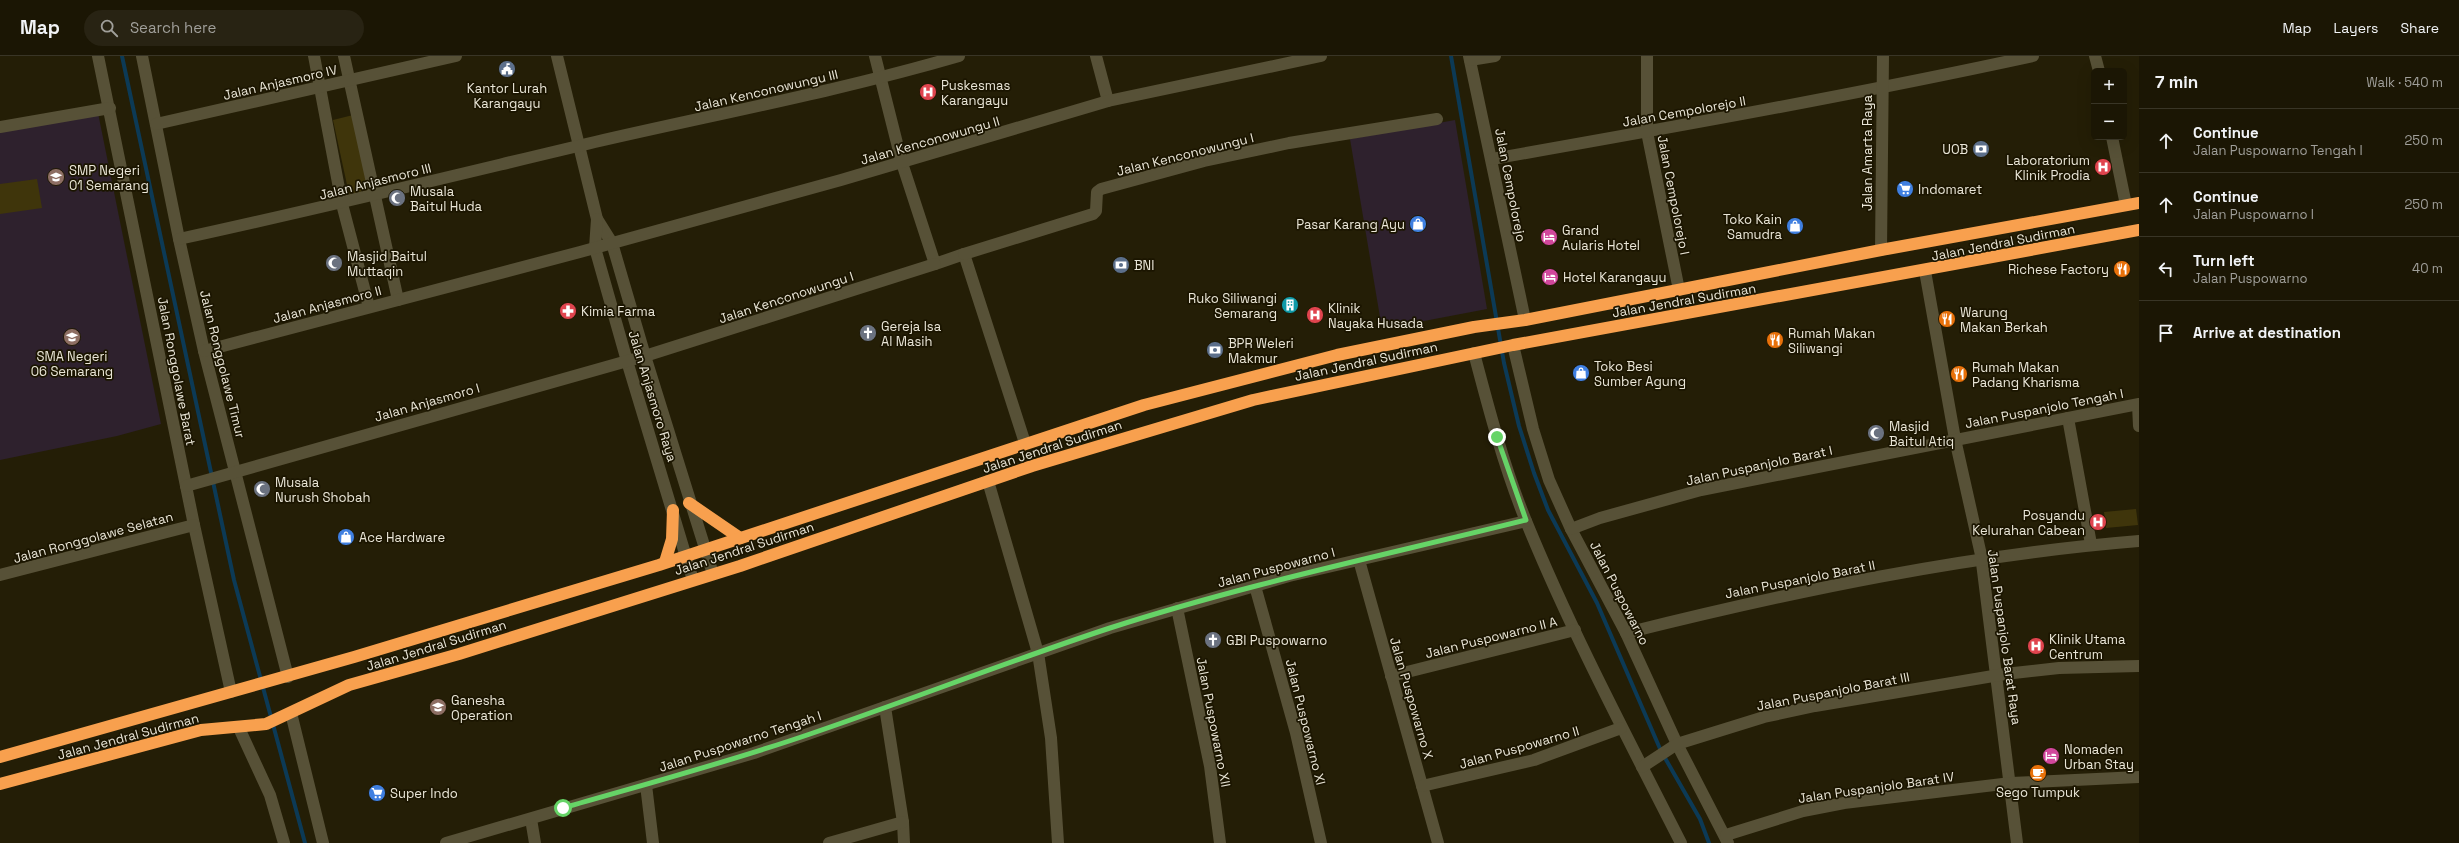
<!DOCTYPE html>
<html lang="en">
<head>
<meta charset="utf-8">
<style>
  body { margin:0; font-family:"Space Grotesk",sans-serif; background:#282313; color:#f1f3f6 }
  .controls { position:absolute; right:12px; top:12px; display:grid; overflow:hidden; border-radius:6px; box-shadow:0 4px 16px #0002 }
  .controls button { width:36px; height:36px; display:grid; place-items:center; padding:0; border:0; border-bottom:1px solid #393526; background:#1b1604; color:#f1f3f6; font:20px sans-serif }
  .stop { position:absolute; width:12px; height:12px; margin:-9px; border:3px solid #66d467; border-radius:50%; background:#fff }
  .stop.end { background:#66d467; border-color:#fff; box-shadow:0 1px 4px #0008 }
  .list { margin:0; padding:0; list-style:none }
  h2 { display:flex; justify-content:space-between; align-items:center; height:52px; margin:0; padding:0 16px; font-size:17px }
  h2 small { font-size:13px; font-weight:400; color:#a09f9a }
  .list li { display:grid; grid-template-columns:26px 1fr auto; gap:12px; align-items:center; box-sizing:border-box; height:64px; padding:0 16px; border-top:1px solid #393526 }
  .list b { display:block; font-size:15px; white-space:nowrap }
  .list p { margin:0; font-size:13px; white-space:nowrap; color:#a09f9a }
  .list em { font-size:13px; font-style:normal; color:#a09f9a }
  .icon { flex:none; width:22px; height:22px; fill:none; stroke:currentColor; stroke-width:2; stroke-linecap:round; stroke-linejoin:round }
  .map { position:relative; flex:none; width:2139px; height:787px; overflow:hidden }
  header { display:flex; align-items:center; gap:24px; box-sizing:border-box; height:56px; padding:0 20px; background:#1b1604; border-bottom:1px solid #393526 }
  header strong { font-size:19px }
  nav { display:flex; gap:22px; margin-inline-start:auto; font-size:14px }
  .search { width:280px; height:36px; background:#282313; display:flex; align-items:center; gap:10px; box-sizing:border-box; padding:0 14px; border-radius:22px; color:#a09f9a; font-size:15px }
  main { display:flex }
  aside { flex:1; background:#1b1604 }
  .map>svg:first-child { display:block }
</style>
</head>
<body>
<header>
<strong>Map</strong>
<div class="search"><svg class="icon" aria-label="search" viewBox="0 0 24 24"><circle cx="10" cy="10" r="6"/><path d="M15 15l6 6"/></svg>Search here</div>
<nav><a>Map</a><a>Layers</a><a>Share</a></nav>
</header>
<main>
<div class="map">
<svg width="2139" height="787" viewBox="0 0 2139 787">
  <rect width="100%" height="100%" fill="#241e06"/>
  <g fill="#2e212d">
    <path d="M98 57 161 368 117 380 0 404V75Z"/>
    <path d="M1455 64 1487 253 1382 273 1350 83Z"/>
  </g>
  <g fill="#3f350b">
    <path d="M353 59 369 134 349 138 333 64Z"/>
    <path d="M37 123 42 152 0 158V128Z"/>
    <path d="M2136 453 2138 469 2106 472 2104 456Z"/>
  </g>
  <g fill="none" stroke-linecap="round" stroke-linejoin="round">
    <g stroke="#0c3a56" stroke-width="4">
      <path d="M122 0 234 524 305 787"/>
      <path d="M1451 0 1504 307 1519 370 1534 417 1548 454 1597 547 1661 695 1700 763 1709 787"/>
    </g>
    <g stroke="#575137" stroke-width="12">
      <path d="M98 0 194 469 231 636"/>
      <path d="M142 0 179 183 204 295 288 621"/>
      <path d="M314 0 342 148 369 251"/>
      <path d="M344 0 398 244"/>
      <path d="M557 0 597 163 612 187 645 300 713 518"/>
      <path d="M875 0 902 107 935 208 964 198 1025 387"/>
      <path d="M1096 0 1108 45"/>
      <path d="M1469 0 1525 264"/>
      <path d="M1647 0V76L1679 234"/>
      <path d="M2095 0 2099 15"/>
      <path d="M1470 4 1495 0"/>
      <path d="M156 68 456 0"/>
      <path d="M0 71 110 52"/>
      <path d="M2112 81 2126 149"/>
      <path d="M1492 103C1673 71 1853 39 2033 0"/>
      <path d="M597 163 595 192 627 305 693 524"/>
      <path d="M179 183C318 153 456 119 595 86 716 58 839 35 959 0"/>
      <path d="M1881 194 1883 0"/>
      <path d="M964 198 1093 158 1096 155 1097 136 1101 133 1204 105 1289 87 1437 63"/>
      <path d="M1925 215 1955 383 1981 499 2017 787"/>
      <path d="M1513 289 1533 373 1549 424 1571 473 1626 577 1677 688 1728 787"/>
      <path d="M204 295 580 196 841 124 1108 45 1321 0"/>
      <path d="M1474 297C1489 354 1504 411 1526 465 1571 575 1627 681 1681 787"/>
      <path d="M2138 349 2139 370"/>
      <path d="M2068 362 2091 488"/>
      <path d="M988 425 1038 597 1051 682 1058 787"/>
      <path d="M186 430 645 300 935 208"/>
      <path d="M1571 473 1600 462 1701 434 2139 348"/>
      <path d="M1359 504 1438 787"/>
      <path d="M0 519 194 469"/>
      <path d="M1255 530 1296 677 1321 787"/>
      <path d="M1177 552 1210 710 1220 787"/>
      <path d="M1626 577C1794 535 1966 499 2139 485"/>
      <path d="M1391 620 1575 574"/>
      <path d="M885 651 903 766 904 787"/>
      <path d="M291 657 323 787"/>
      <path d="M239 672 270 739 284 787"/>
      <path d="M1642 711 1677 688 1764 661 1815 650 2005 618 2059 612 2139 610"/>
      <path d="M646 729 653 787"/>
      <path d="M1422 730 1534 704 1621 672"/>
      <path d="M531 763 535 787"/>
      <path d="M1726 779 1803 755 1844 747 2011 727 2139 721"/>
      <path d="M446 787 754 697 1110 572 1289 520 1526 465"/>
      <path d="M829 787 903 766"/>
    </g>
    <g stroke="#f8a04e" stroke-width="12">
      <path d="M689 447 740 482"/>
      <path d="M665 506 672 483 673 454"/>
      <path d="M0 701 354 601 659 509 1144 349 1337 299 1474 271 1525 264 1881 194 2139 147"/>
      <path d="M0 728 201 674 266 668 349 629 459 598 740 510 1032 410 1253 344 1513 289 2139 174"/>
    </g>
  </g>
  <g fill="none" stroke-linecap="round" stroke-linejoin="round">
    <path stroke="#66d467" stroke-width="5" d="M563 752C646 728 729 706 810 678 910 644 1009 605 1110 572 1246 528 1386 499 1526 464L1497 381"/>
  </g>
  <defs>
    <g id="civic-disc" transform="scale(0.9)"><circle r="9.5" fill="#5c6f8a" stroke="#1b1500"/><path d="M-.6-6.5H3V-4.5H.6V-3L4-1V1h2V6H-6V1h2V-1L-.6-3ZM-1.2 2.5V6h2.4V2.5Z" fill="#fff"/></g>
    <g id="hospital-disc" transform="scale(0.9)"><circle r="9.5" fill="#e0444e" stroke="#1b1500"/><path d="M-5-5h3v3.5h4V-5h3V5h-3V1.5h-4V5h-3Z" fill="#fff"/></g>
    <g id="bank-disc" transform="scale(0.9)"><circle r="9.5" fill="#5c6f8a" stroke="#1b1500"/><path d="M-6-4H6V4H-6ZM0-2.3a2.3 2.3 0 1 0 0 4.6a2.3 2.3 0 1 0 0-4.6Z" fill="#fff"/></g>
    <g id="school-disc" transform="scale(0.9)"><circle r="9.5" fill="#8d6e63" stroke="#1b1500"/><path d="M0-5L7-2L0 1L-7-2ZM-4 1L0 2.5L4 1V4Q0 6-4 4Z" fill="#fff"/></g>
    <g id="supermarket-disc" transform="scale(0.9)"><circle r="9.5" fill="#3f7fe0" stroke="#1b1500"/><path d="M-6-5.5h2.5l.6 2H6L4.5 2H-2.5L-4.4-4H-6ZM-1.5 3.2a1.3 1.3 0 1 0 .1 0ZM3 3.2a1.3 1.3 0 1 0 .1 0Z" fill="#fff"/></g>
    <g id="mosque-disc" transform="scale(0.9)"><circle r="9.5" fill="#6b7280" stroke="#1b1500"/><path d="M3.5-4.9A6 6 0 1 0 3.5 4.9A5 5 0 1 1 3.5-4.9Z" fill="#fff"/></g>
    <g id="shop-disc" transform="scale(0.9)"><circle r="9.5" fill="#3f7fe0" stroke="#1b1500"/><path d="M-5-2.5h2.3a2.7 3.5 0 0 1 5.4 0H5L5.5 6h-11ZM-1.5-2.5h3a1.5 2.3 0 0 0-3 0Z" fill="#fff"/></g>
    <g id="hotel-disc" transform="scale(0.9)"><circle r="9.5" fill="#d1479c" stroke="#1b1500"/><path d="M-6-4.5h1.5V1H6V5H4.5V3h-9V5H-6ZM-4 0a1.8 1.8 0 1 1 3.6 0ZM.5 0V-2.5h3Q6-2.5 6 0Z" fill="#fff"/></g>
    <g id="restaurant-disc" transform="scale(0.9)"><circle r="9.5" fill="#e8710a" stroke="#1b1500"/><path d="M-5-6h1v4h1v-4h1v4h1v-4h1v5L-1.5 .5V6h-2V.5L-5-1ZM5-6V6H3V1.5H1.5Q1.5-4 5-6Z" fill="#fff"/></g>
    <g id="building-disc" transform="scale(0.9)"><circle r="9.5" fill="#0f9aa8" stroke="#1b1500"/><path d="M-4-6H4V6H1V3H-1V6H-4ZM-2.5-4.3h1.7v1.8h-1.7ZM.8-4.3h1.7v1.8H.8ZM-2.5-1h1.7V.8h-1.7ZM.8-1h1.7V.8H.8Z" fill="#fff"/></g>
    <g id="pharmacy-disc" transform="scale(0.9)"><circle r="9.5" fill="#e0444e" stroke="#1b1500"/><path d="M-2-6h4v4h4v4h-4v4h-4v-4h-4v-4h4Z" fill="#fff"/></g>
    <g id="church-disc" transform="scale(0.9)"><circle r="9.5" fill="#6b7280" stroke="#1b1500"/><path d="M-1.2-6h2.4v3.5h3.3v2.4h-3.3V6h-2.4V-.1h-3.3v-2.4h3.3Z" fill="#fff"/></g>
    <g id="cafe-disc" transform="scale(0.9)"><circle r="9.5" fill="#e8710a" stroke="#1b1500"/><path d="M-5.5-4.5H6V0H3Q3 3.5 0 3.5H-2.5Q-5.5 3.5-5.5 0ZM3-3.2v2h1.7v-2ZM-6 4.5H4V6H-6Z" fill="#fff"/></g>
  </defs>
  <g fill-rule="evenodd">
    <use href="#civic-disc" x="507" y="13"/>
    <use href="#hospital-disc" x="928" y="36"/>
    <use href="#bank-disc" x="1981" y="93"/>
    <use href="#hospital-disc" x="2103" y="111"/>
    <use href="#school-disc" x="56" y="121"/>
    <use href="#supermarket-disc" x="1905" y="133"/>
    <use href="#mosque-disc" x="397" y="142"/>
    <use href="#shop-disc" x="1418" y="168"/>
    <use href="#shop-disc" x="1795" y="170"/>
    <use href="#hotel-disc" x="1549" y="181"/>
    <use href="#mosque-disc" x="334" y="207"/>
    <use href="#bank-disc" x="1121" y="209"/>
    <use href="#restaurant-disc" x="2122" y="213"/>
    <use href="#hotel-disc" x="1550" y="221"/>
    <use href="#building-disc" x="1290" y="249"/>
    <use href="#pharmacy-disc" x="568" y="255"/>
    <use href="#hospital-disc" x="1315" y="259"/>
    <use href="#restaurant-disc" x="1947" y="263"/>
    <use href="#church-disc" x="868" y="277"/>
    <use href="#school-disc" x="72" y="281"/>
    <use href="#restaurant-disc" x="1775" y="284"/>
    <use href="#bank-disc" x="1215" y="294"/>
    <use href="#shop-disc" x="1581" y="317"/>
    <use href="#restaurant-disc" x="1959" y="318"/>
    <use href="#mosque-disc" x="1876" y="377"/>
    <use href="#mosque-disc" x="262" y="433"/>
    <use href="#hospital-disc" x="2098" y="466"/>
    <use href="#shop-disc" x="346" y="481"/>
    <use href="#church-disc" x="1213" y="584"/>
    <use href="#hospital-disc" x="2036" y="590"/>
    <use href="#school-disc" x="438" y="651"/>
    <use href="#hotel-disc" x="2051" y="700"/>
    <use href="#cafe-disc" x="2038" y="717"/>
    <use href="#supermarket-disc" x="377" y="737"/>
  </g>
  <g text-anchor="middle" stroke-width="3.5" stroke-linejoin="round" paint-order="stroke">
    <g font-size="13" fill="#eae6d7" stroke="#1b1500">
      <text transform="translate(280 26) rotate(-13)" y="5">Jalan Anjasmoro IV</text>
      <text transform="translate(766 34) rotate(-13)" y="5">Jalan Kenconowungu III</text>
      <text transform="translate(1684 55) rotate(-10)" y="5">Jalan Cempolorejo II</text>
      <text transform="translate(930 84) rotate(-16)" y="5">Jalan Kenconowungu II</text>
      <text transform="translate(1867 97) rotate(-90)" y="5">Jalan Amarta Raya</text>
      <text transform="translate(1185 98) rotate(-14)" y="5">Jalan Kenconowungu I</text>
      <text transform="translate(375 125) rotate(-14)" y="5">Jalan Anjasmoro III</text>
      <text transform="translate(1511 129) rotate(79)" y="5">Jalan Cempolorejo</text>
      <text transform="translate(1674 139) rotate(79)" y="5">Jalan Cempolorejo I</text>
      <text transform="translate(2003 186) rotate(-11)" y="5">Jalan Jendral Sudirman</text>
      <text transform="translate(786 241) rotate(-18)" y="5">Jalan Kenconowungu I</text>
      <text transform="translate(1684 244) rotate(-10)" y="5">Jalan Jendral Sudirman</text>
      <text transform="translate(327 248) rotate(-15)" y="5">Jalan Anjasmoro II</text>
      <text transform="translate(1366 305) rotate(-12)" y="5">Jalan Jendral Sudirman</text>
      <text transform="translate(223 308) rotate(76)" y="5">Jalan Ronggolawe Timur</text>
      <text transform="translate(177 315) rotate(79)" y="5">Jalan Ronggolawe Barat</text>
      <text transform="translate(653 340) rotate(73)" y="5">Jalan Anjasmoro Raya</text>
      <text transform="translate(427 346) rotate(-16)" y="5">Jalan Anjasmoro I</text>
      <text transform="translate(2044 352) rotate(-11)" y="5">Jalan Puspanjolo Tengah I</text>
      <text transform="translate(1052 390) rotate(-18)" y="5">Jalan Jendral Sudirman</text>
      <text transform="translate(1759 409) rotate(-12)" y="5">Jalan Puspanjolo Barat I</text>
      <text transform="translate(93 481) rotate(-15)" y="5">Jalan Ronggolawe Selatan</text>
      <text transform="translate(744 492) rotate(-18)" y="5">Jalan Jendral Sudirman</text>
      <text transform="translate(1276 511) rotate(-15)" y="5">Jalan Puspowarno I</text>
      <text transform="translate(1800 523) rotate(-11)" y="5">Jalan Puspanjolo Barat II</text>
      <text transform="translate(1620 537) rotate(63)" y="5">Jalan Puspowarno</text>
      <text transform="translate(1491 581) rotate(-14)" y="5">Jalan Puspowarno II A</text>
      <text transform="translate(2005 581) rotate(82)" y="5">Jalan Puspanjolo Barat Raya</text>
      <text transform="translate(436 589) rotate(-17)" y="5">Jalan Jendral Sudirman</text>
      <text transform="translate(1833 635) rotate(-11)" y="5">Jalan Puspanjolo Barat III</text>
      <text transform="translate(1412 642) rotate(74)" y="5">Jalan Puspowarno X</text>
      <text transform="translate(1214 666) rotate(79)" y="5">Jalan Puspowarno XII</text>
      <text transform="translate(1306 666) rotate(76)" y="5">Jalan Puspowarno XI</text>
      <text transform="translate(128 680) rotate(-15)" y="5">Jalan Jendral Sudirman</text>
      <text transform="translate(740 685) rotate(-18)" y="5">Jalan Puspowarno Tengah I</text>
      <text transform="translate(1519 691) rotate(-16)" y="5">Jalan Puspowarno II</text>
      <text transform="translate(1876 731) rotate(-8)" y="5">Jalan Puspanjolo Barat IV</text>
    </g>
    <g font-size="13" fill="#eae6d7" stroke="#1b1500" text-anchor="start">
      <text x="941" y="34">Puskesmas<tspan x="941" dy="15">Karangayu</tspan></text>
      <text x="507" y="37" text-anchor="middle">Kantor Lurah<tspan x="507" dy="15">Karangayu</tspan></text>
      <text x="1968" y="98" text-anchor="end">UOB</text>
      <text x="2090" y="109" text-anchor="end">Laboratorium<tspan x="2090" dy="15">Klinik Prodia</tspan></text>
      <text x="69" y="119">SMP Negeri<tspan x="69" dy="15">01 Semarang</tspan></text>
      <text x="1918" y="138">Indomaret</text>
      <text x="410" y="140">Musala<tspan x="410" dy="15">Baitul Huda</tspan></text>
      <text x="1782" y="168" text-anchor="end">Toko Kain<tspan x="1782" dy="15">Samudra</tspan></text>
      <text x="1405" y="173" text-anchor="end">Pasar Karang Ayu</text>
      <text x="1562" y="179">Grand<tspan x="1562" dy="15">Aularis Hotel</tspan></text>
      <text x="347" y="205">Masjid Baitul<tspan x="347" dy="15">Muttaqin</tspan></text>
      <text x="1134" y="214">BNI</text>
      <text x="2109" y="218" text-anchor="end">Richese Factory</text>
      <text x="1563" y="226">Hotel Karangayu</text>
      <text x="1277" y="247" text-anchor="end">Ruko Siliwangi<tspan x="1277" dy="15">Semarang</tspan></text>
      <text x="1328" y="257">Klinik<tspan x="1328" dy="15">Nayaka Husada</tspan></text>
      <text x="581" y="260">Kimia Farma</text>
      <text x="1960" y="261">Warung<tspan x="1960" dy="15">Makan Berkah</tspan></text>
      <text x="881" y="275">Gereja Isa<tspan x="881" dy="15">Al Masih</tspan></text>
      <text x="1788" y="282">Rumah Makan<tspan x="1788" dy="15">Siliwangi</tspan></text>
      <text x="1228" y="292">BPR Weleri<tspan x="1228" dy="15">Makmur</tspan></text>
      <text x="72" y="305" text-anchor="middle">SMA Negeri<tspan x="72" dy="15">06 Semarang</tspan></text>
      <text x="1594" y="315">Toko Besi<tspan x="1594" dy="15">Sumber Agung</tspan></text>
      <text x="1972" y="316">Rumah Makan<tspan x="1972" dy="15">Padang Kharisma</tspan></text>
      <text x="1889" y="375">Masjid<tspan x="1889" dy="15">Baitul Atiq</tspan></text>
      <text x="275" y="431">Musala<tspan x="275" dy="15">Nurush Shobah</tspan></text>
      <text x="2085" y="464" text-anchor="end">Posyandu<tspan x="2085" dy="15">Kelurahan Cabean</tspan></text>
      <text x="359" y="486">Ace Hardware</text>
      <text x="2049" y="588">Klinik Utama<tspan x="2049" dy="15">Centrum</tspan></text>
      <text x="1226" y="589">GBI Puspowarno</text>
      <text x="451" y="649">Ganesha<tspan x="451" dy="15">Operation</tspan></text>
      <text x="2064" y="698">Nomaden<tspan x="2064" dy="15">Urban Stay</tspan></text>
      <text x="2038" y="741" text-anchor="middle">Sego Tumpuk</text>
      <text x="390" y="742">Super Indo</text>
    </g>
  </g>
</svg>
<div class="controls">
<button>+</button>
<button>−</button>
</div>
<div class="stop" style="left:563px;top:752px"></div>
<div class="stop end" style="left:1497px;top:381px"></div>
</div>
<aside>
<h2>7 min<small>Walk · 540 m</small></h2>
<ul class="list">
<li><svg class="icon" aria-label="ahead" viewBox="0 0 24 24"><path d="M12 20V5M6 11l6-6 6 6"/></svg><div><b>Continue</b><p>Jalan Puspowarno Tengah I</p></div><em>250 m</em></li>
<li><svg class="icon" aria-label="ahead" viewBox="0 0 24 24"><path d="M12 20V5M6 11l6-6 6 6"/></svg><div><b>Continue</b><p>Jalan Puspowarno I</p></div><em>250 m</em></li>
<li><svg class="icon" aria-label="left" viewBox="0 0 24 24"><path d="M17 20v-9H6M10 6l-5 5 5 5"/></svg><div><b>Turn left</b><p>Jalan Puspowarno</p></div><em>40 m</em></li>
<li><svg class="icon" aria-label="arrive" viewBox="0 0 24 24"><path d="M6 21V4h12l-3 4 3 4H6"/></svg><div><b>Arrive at destination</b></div></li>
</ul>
</aside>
</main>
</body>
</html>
